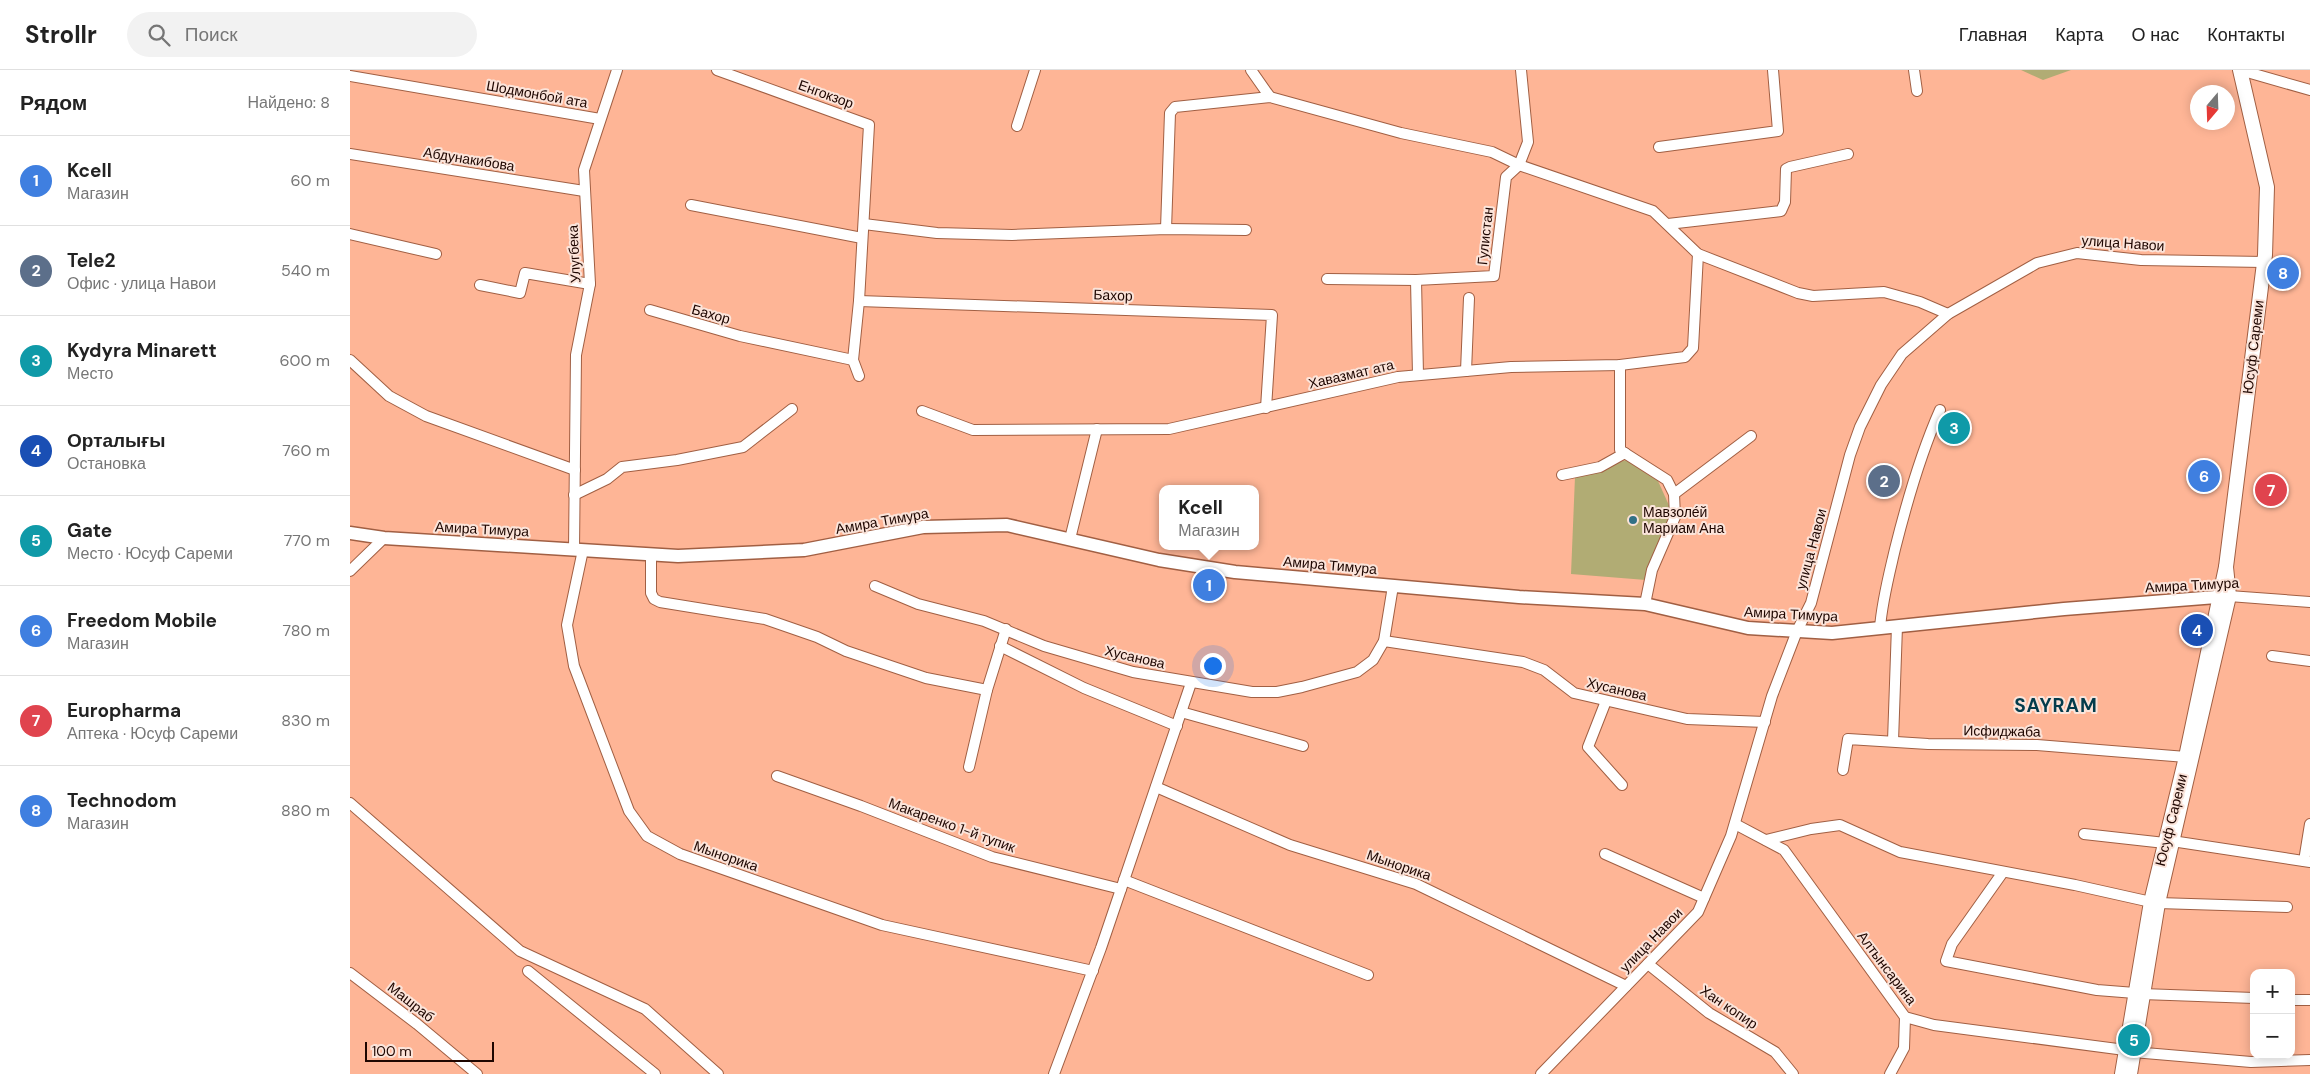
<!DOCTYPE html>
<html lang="ru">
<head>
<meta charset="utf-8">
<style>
  body { margin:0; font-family:"DM Sans",sans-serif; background:#f2f2f2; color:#222 }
  .controls { position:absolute; right:15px; bottom:15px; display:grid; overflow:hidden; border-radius:10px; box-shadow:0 2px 12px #0003 }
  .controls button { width:45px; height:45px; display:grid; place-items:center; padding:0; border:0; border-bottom:1px solid #e0e0e0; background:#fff; color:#222; font:25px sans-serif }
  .compass { position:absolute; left:1840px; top:15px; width:45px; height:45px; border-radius:50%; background:#fff; box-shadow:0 2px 12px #0003; rotate:199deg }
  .scale { position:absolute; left:15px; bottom:12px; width:129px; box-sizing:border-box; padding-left:5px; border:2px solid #1e0600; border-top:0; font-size:14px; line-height:18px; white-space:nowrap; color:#1e0600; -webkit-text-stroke:4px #fbe4da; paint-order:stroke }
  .you { position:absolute; left:862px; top:595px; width:18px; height:18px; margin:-12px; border:4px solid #fff; border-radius:50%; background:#1a73e8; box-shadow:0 0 0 8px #1a73e833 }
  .badge { display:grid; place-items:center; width:32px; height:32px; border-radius:50%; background:#327186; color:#fff; font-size:16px; font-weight:700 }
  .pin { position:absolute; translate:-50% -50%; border:2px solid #fff; box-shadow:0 1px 5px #0006 }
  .popup { position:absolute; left:809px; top:415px; width:100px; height:65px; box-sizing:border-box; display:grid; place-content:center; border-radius:10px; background:#fff; filter:drop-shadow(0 1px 4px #0005); font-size:16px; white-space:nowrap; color:#767676 }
  .popup b { font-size:19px; color:#222 }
  .popup::after { content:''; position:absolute; left:50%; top:100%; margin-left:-10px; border:10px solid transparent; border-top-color:#fff }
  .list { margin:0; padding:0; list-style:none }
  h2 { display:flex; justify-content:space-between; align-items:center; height:65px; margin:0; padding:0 20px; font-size:21px }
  h2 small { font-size:16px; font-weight:400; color:#767676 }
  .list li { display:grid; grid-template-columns:32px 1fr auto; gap:15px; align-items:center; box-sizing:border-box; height:90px; padding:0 20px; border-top:1px solid #e0e0e0 }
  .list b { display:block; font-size:19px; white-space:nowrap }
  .list p { margin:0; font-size:16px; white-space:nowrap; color:#767676 }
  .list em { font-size:16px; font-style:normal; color:#767676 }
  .icon { flex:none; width:28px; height:28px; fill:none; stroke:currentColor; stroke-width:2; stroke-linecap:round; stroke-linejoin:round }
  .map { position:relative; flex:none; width:1960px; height:1004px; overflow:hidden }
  header { display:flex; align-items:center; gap:30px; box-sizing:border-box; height:70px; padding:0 25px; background:#fff; border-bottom:1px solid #e0e0e0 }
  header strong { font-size:24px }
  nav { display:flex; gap:28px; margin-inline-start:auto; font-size:18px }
  .search { width:350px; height:45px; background:#f2f2f2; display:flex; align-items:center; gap:12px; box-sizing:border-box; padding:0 18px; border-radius:28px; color:#767676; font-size:19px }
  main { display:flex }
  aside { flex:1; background:#fff }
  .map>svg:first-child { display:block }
</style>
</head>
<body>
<header>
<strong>Strollr</strong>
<div class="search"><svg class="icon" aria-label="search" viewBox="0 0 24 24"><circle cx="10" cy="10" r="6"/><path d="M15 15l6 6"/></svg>Поиск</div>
<nav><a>Главная</a><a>Карта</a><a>О нас</a><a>Контакты</a></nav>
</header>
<main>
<aside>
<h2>Рядом<small>Найдено: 8</small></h2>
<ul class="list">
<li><span class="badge" style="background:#3f7fe0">1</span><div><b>Kcell</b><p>Магазин</p></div><em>60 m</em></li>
<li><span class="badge" style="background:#5c6f8a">2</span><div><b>Tele2</b><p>Офис · улица Навои</p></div><em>540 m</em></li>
<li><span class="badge" style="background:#0f9aa8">3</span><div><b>Kydyra Minarett</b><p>Место</p></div><em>600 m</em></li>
<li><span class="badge" style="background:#1a4fb4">4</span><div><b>Орталығы</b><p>Остановка</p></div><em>760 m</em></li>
<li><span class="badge" style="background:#0f9aa8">5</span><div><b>Gate</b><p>Место · Юсуф Сареми</p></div><em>770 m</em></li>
<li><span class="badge" style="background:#3f7fe0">6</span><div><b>Freedom Mobile</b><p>Магазин</p></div><em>780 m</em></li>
<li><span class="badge" style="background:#e0444e">7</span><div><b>Europharma</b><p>Аптека · Юсуф Сареми</p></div><em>830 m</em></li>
<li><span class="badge" style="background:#3f7fe0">8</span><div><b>Technodom</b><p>Магазин</p></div><em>880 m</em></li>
</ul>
</aside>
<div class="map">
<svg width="1960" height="1004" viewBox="0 0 1960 1004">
  <rect width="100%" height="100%" fill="#feb596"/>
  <g fill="#b1ac74">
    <path d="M1671 0H1721L1693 10Z"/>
    <path d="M1276 390 1308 411 1322 442 1296 510 1221 504 1225 407Z"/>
  </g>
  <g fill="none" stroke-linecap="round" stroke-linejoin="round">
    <g stroke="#a15f43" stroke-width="12">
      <g id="minor">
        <path d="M367 0 519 55 509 231 503 290 509 306"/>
        <path d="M901 0 920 27"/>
        <path d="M1564 0 1567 21"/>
        <path d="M1890 0 1960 20"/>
        <path d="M0 6 250 49"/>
        <path d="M667 56 685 0"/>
        <path d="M1309 77 1428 61 1423 0"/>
        <path d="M0 84 234 121"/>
        <path d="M341 135 512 168"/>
        <path d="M514 154 587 163 662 165 816 159 896 160"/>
        <path d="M1318 154 1431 141 1435 132 1436 99 1440 97 1498 84"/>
        <path d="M816 159 820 43 825 37 920 27 1051 63 1142 82 1169 95 1303 141 1348 184 1448 223 1463 226 1534 222 1570 232 1598 244"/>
        <path d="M0 164 86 184"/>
        <path d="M977 209 1066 210 1144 206 1156 107 1169 95 1178 72 1171 0"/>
        <path d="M1066 210 1068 305"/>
        <path d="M130 215 170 223 175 203 240 214"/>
        <path d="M509 231 922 245 916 338"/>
        <path d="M300 240 390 266 503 290"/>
        <path d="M0 290 39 326 76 346 225 400"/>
        <path d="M1270 295V380L1317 410 1324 424 1325 447 1302 500 1295 534"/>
        <path d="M1116 301 1119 228"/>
        <path d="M572 341 623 360 819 359 1048 307 1161 297 1270 295 1335 287 1343 278 1348 184"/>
        <path d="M1212 405 1250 397 1275 383"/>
        <path d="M1324 424 1401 366"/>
        <path d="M224 425 257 409 272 397 327 390 393 377 442 339"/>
        <path d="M720 469 747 359"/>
        <path d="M224 480 226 285 240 214 234 100 267 0"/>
        <path d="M233 480 217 555 224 596 279 741 297 766 330 784 532 855 743 901"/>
        <path d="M301 485V523L304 529 310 532 415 549 467 567 496 581 576 608 637 620"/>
        <path d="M0 501 34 468"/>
        <path d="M525 516 568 534 634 551 694 576 783 602 902 622H927L952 617 1007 602 1023 590 1034 571 1043 516"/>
        <path d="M1879 526 1960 532"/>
        <path d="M1530 558C1532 531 1539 505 1545 479 1557 431 1570 385 1590 340"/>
        <path d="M1034 571 1173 592 1194 600 1224 623 1337 649 1415 652"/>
        <path d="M650 576 734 618 827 656"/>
        <path d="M1922 586 1960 591"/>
        <path d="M1256 631 1238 677 1272 715"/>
        <path d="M831 642 953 676"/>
        <path d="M1543 671 1547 556"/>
        <path d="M619 697 637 620 656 559"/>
        <path d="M1493 700 1498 669 1578 674 1687 675 1836 687"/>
        <path d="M427 706 511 736 642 787 771 819"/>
        <path d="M806 717 940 775 1066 814 1276 916"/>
        <path d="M0 733 170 881 295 939 368 1004"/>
        <path d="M1385 754 1434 780 1555 947 1584 955 1775 980"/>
        <path d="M1734 764 1815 773"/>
        <path d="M1416 770 1461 759 1490 755 1550 782 1725 815 1801 832"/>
        <path d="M1822 771 1960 792"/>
        <path d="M1255 784 1354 828"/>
        <path d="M1954 791 1960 754"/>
        <path d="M1653 802 1602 874 1596 891 1747 920 1785 923"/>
        <path d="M774 810 1018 905"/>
        <path d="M1808 833 1937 837"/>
        <path d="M1298 894 1359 943 1425 982 1443 1004"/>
        <path d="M178 901 305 1004"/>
        <path d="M0 903 67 954 127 1004"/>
        <path d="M1792 924 1904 928"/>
        <path d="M1941 930H1960"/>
        <path d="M1783 982 1901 992 1960 990"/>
        <path d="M704 1004 751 878 841 613"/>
        <path d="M1191 1004 1348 842 1381 766 1422 626 1447 561 1461 533 1500 385 1510 357 1531 315 1552 284 1598 244 1687 193 1727 183 1791 190 1914 192"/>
        <path d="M1540 1004 1554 978 1555 947"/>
      </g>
    </g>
    <g stroke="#a15f43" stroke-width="15">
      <path id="tertiary" d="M0 463 34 468 328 486 454 480 573 457 657 455 809 490 885 502 1169 527 1295 534 1398 558 1482 563 1714 539 1879 526"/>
    </g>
    <g stroke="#a15f43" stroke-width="16">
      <g id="secondary">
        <path d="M1876 497 1915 185 1917 117 1890 0"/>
        <path d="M1772 1004 1801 832 1836 687 1876 497 1879 526 1808 833 1780 1004"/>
      </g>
    </g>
    <use href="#minor" stroke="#fff" stroke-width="10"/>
    <use href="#tertiary" stroke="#fff" stroke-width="12"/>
    <use href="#secondary" stroke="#fff" stroke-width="14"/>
  </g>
  <circle fill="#327186" stroke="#fbe4da" stroke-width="2" cx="1283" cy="450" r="5"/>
  <g text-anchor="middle" stroke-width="4" stroke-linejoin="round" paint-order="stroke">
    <g font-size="14" fill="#1e0600" stroke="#fbe4da">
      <text transform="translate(187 24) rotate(10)" y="5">Шодмонбой ата</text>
      <text transform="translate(476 24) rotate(20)" y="5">Енгокзор</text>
      <text transform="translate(119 89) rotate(9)" y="5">Абдунакибова</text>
      <text transform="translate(1135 166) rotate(-84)" y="5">Гулистан</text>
      <text transform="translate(1773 173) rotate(4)" y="5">улица Навои</text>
      <text transform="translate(224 184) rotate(-93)" y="5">Улугбека</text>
      <text transform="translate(763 225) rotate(2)" y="5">Бахор</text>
      <text transform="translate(361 244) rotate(16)" y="5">Бахор</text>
      <text transform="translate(1903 277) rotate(-83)" y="5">Юсуф Сареми</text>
      <text transform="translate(1001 304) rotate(-13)" y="5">Хавазмат ата</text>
      <text transform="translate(532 451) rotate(-10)" y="5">Амира Тимура</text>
      <text transform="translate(132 459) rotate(3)" y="5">Амира Тимура</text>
      <text transform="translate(1461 479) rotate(-75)" y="5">улица Навои</text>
      <text transform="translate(980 495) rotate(5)" y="5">Амира Тимура</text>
      <text transform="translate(1842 515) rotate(-3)" y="5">Амира Тимура</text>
      <text transform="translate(1441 544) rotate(3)" y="5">Амира Тимура</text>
      <text transform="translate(785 587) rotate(13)" y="5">Хусанова</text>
      <text transform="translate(1267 619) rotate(13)" y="5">Хусанова</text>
      <text transform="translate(1652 661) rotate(1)" y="5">Исфиджаба</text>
      <text transform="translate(1821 750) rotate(-76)" y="5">Юсуф Сареми</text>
      <text transform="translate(602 755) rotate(20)" y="5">Макаренко 1-й тупик</text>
      <text transform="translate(376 786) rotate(19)" y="5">Мынорика</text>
      <text transform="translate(1049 795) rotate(19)" y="5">Мынорика</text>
      <text transform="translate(1301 870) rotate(-46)" y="5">улица Навои</text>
      <text transform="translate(1537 898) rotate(53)" y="5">Алтынсарина</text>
      <text transform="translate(61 932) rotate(38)" y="5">Машраб</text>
      <text transform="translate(1379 937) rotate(34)" y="5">Хан копир</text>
    </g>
    <g font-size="14" fill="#1e0600" stroke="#fbe4da" text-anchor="start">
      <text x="1293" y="447">Мавзоле́й<tspan x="1293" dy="16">Мариам Ана</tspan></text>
    </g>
    <g font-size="19" font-weight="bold" letter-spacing="1" fill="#033c4c" stroke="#fbe4da">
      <text x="1706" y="642">SAYRAM</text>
    </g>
  </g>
</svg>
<div class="controls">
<button>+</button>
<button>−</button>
</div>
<svg class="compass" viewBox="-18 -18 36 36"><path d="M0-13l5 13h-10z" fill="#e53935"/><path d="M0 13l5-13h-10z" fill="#767676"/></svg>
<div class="scale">100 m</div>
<div class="you"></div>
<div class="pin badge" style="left:859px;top:515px;background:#3f7fe0">1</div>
<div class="popup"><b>Kcell</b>Магазин</div>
<div class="pin badge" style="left:1534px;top:411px;background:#5c6f8a">2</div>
<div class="pin badge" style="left:1604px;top:358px;background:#0f9aa8">3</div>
<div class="pin badge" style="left:1847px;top:560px;background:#1a4fb4">4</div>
<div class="pin badge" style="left:1784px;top:970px;background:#0f9aa8">5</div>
<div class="pin badge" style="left:1854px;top:406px;background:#3f7fe0">6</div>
<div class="pin badge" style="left:1921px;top:420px;background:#e0444e">7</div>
<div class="pin badge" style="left:1933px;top:203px;background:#3f7fe0">8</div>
</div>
</main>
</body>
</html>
